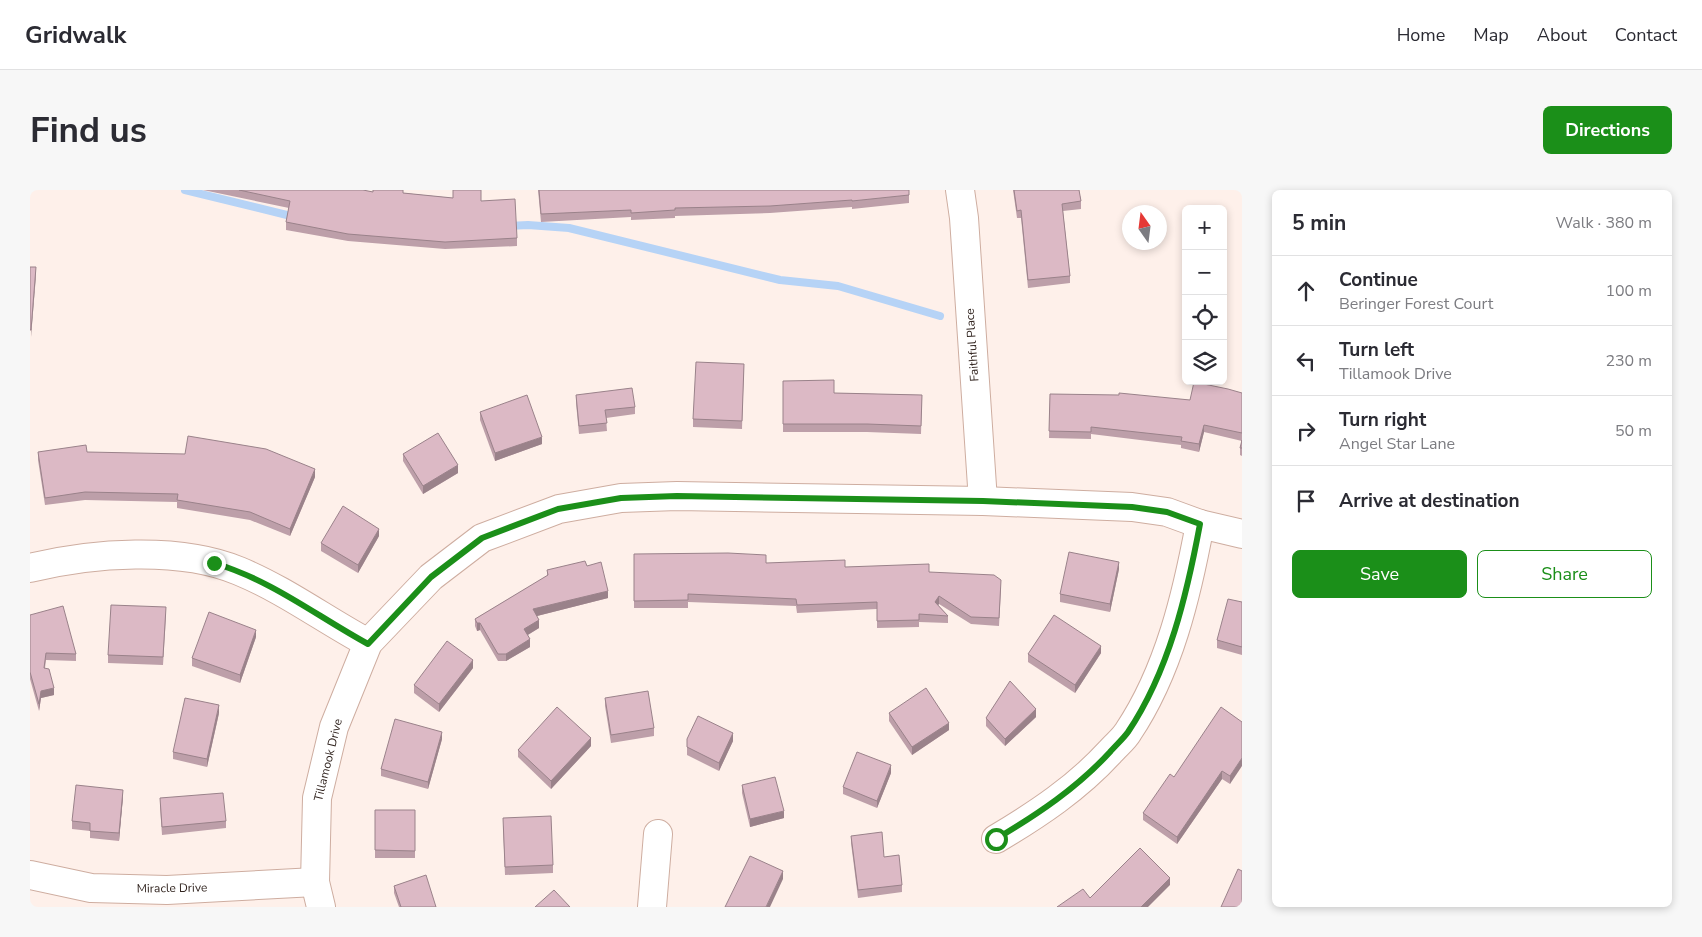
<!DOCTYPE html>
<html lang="en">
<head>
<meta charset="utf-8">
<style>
  body { margin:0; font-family:"Nunito Sans",sans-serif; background:#f7f7f7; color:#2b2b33 }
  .controls { position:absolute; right:15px; top:15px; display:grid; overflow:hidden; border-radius:8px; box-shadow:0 2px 8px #0003 }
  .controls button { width:45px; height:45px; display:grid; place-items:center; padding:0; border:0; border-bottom:1px solid #e1e1e2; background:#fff; color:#2b2b33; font:25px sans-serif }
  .compass { position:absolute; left:1092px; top:15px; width:45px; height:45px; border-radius:50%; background:#fff; box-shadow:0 2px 8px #0003; rotate:346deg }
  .stop { position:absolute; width:15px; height:15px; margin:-11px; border:4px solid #1b8f19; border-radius:50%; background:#fff }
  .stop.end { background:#1b8f19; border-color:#fff; box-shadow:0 1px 5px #0008 }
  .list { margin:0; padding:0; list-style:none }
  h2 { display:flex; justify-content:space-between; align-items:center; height:65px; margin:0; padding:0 20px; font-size:21px }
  h2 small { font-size:16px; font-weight:400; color:#7c7c81 }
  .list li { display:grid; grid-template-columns:32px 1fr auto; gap:15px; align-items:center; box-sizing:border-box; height:70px; padding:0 20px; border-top:1px solid #e1e1e2 }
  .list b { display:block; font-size:19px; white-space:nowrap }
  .list p { margin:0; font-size:16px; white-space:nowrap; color:#7c7c81 }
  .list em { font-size:16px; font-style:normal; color:#7c7c81 }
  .actions { display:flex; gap:10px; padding:15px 20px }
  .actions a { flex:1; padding:11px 0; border:1px solid #1b8f19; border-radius:8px; text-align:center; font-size:18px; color:#1b8f19 }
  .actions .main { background:#1b8f19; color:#fff }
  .icon { flex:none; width:28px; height:28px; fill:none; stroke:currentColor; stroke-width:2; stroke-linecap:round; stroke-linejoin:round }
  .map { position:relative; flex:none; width:1212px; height:717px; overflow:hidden; border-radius:8px }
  header { display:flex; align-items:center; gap:30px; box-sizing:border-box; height:70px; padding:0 25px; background:#fff; border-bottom:1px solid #e1e1e2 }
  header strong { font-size:24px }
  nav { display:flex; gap:28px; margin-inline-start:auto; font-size:18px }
  .intro { display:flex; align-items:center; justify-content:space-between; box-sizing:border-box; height:120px; padding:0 30px }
  h1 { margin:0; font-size:35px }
  .button { padding:12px 22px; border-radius:8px; background:#1b8f19; color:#fff; font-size:18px; font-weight:700 }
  main { display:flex; gap:30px; padding:0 30px }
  aside { flex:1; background:#fff; border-radius:8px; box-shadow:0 2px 8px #0003 }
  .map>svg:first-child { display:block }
</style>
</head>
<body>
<header>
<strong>Gridwalk</strong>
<nav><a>Home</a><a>Map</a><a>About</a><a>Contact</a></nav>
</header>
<div class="intro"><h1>Find us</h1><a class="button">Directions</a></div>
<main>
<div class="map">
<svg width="1212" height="717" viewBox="0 0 1212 717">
  <rect width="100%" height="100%" fill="#fef0ea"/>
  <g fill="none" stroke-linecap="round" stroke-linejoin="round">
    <g stroke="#b6d3f6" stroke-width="8">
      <path d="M155 0 265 27"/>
      <path d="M478 36 498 35 539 38 750 90 808 96 910 126"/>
    </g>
    <g stroke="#ceada0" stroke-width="30">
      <g id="minor">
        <path d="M930 0 934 28 953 311"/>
        <path d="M0 378C61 363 150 356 209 381 255 400 295 430 338 453"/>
        <path d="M966 649C1008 624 1047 598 1080 562 1086 555 1094 549 1098 542 1139 481 1157 404 1170 334"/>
        <path d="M0 685 61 698 137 700 285 692"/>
        <path d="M291 717 285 692 287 608 304 537 338 453 401 387 452 348 529 319 591 308 647 306 953 311 1102 317 1137 322 1170 334 1212 344"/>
        <path d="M622 717 628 644"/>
      </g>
    </g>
    <use href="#minor" stroke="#fff" stroke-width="28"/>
  </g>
  <g fill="#bd9fa9">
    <path d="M173 0H333L343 2 374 3 423 8V0H451V11L487 48V56L415 59 318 51 256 40V32L259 18Z"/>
    <path d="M508 0H879V13L822 19V17L740 23 645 26V28L601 30V27L511 32Z"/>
    <path d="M983 0H1049L1051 11V19L1033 21 1040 86V93L998 98 991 28H987Z"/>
    <path d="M714 174 712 239 663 237V229Z"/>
    <path d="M753 191 804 203 892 205 891 244 837 242H753Z"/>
    <path d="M1212 203V266L1210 265V258L1212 251 1174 242 1169 262 1151 258V255L1061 244V249L1019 248 1020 204 1160 210Z"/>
    <path d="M546 205 605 217V224L576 228 577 241 549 244 546 213Z"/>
    <path d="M450 222 512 254 465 271 450 230Z"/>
    <path d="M8 262H57L285 287 260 346 220 330 147 318V312L55 310 15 315 8 270Z"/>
    <path d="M373 264 428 283 393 304 373 271Z"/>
    <path d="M349 346 328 383 291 361V353Z"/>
    <path d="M604 364 736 373 815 377 899 382 971 398 969 436 941 434 909 414 908 415 918 426V433L889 432V437L847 438V419L767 423 766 416 658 412V418H604Z"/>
    <path d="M557 376 578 408 507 426 509 438 498 445 500 457 476 471H468L450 440 447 441 445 436V429L517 386V380Z"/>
    <path d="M1089 379 1080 422 1030 412V404Z"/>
    <path d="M1212 412V465L1187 458V450Z"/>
    <path d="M0 425 46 464V471L16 470 15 478 24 505 11 508 9 521 0 489Z"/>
    <path d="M136 425 133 475 78 473V465Z"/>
    <path d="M226 447 210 493 162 476V468Z"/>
    <path d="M1071 463 1045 503 998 472V464Z"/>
    <path d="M443 478 409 522 384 503V495Z"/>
    <path d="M575 508 624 538V546L581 553 575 516Z"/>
    <path d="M189 523 177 577 143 569V562Z"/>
    <path d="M859 523 919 540 882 565 859 531Z"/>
    <path d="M1006 527 975 556 956 536V528Z"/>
    <path d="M1212 532 1200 594 1192 589 1147 654 1113 630V623L1144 587Z"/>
    <path d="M412 549 398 599 351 586V579Z"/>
    <path d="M657 549 703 551 689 581 657 565Z"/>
    <path d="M561 556 521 599 488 567V560Z"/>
    <path d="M861 583 847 618 813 604V597Z"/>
    <path d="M712 595 754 628 720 637 712 603Z"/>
    <path d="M93 607 89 651 60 648V641L42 639V631Z"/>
    <path d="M130 616 196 631V638L132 645Z"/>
    <rect x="345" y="620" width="40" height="48"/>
    <path d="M473 636 523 675V683L475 685Z"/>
    <path d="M821 646 854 667 872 695V702L828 708 821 653Z"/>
    <path d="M364 696 406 717H369L364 703Z"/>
  </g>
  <g fill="#9a828a">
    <path d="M6 77V85L1 147V140Z"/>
    <path d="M1174 235V242L1169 262V254Z"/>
    <path d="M512 247V254L465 271V263Z"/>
    <path d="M428 275V283L393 304V296Z"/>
    <path d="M285 279V287L260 346V339Z"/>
    <path d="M349 339V346L328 383V375Z"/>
    <path d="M1089 372V379L1080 422V414Z"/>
    <path d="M578 401V408L503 427V419Z"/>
    <path d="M909 406V414L905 419V412Z"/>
    <path d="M509 430V438L494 447V439Z"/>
    <path d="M447 433H450V440L447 441Z"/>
    <path d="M226 440V447L210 493V485Z"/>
    <path d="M500 449V457L476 471V464Z"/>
    <path d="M1071 456V463L1045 503V495Z"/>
    <path d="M443 470V478L409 522V514Z"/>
    <path d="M24 498V505L11 508 9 521V514L11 501Z"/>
    <path d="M189 515V523L177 577V569Z"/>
    <path d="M1006 519V527L975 556V549Z"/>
    <path d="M919 533V540L882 565V557Z"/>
    <path d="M412 542V549L398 599V592Z"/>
    <path d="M703 543V551L689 581V573Z"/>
    <path d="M561 548V556L521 599V591Z"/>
    <path d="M1212 568V576L1200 594V586Z"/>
    <path d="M861 575V583L847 618V611Z"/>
    <path d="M1192 581V589L1147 654V647Z"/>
    <path d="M93 600V607L89 651V643Z"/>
    <path d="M754 621V628L720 637V629Z"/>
    <path d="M753 681V689L740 717H736Z"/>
    <path d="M1140 688V695L1118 717H1111Z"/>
  </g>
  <g fill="#dcb9c5" stroke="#9a828a">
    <path d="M209 0H333L343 2V0H373V3L423 8V0H451V11L485 9 487 48 415 52 318 44 256 32 260 11Z"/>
    <path d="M509 0H879V5L822 11V10L740 16 645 18V20L601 23V20L511 24Z"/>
    <path d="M984 0H1049L1051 11 1032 14 1040 86 998 90 991 20 987 21Z"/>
    <path d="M0 77H6L1 140H0Z"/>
    <path d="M666 172 714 174 712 231 663 229Z"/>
    <path d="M804 190V203L892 205 891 236 837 234H753V191Z"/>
    <path d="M1164 192 1198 199 1212 203V243L1174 235 1169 254 1151 251 1152 247 1061 237V242L1019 241 1020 204 1089 205V203L1160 210Z"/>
    <path d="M602 198 605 217 575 220 577 233 549 236 546 205Z"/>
    <path d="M497 205 512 247 465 263 450 222Z"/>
    <path d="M408 243 428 275 393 296 373 264Z"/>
    <path d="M158 246 236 259 285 279 260 339 220 322 147 310 148 304 55 302 15 308 8 262 56 255 57 262 155 264Z"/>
    <path d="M1212 250V258H1210Z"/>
    <path d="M313 316 349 339 328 375 291 353Z"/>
    <path d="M1039 362 1089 372 1080 414 1030 404Z"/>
    <path d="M698 363 736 365V373L815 370V377L899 374V382L964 385 971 390 969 428 941 427 909 406 905 412 918 426 889 424V430L847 431V412L767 415 766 409 658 404V410L604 411V364Z"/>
    <path d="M555 371 557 376 571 372 578 401 503 419 509 430 494 439 500 449 476 464H468L450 433H447L445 429 518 385 517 380Z"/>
    <path d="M1198 409 1212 412V457L1187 450Z"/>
    <path d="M81 415 136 417 133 467 78 465Z"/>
    <path d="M33 416 46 464 16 463 14 478 19 479 24 498 11 501 9 514 0 482V425Z"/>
    <path d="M179 422 226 440 210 485 162 468Z"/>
    <path d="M1024 425 1071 456 1045 495 998 464Z"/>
    <path d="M417 451 443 470 409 514 384 495Z"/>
    <path d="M980 491 1006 519 975 549 956 528Z"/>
    <path d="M896 498 919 533 882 557 859 523Z"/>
    <path d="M618 501 624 538 581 545 575 508Z"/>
    <path d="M155 508 189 515 177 569 143 562Z"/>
    <path d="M527 517 561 548 521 591 488 560Z"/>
    <path d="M1191 517 1212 532V568L1200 586 1192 581 1147 647 1113 623 1140 584 1144 587Z"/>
    <path d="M668 526 703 543 689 573 657 557V549Z"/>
    <path d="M365 529 412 542 398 592 351 579Z"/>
    <path d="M827 562 861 575 847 611 813 597Z"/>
    <path d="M745 587 754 621 720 629 712 595Z"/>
    <path d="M46 595 93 600 89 643 60 641V633L42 631Z"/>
    <path d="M193 603 196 631 132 637 130 608Z"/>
    <path d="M345 620H385V661L345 660Z"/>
    <path d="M521 626 523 675 475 677 473 628Z"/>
    <path d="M852 642 854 667 869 665 872 695 828 700 821 646Z"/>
    <path d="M1110 658 1140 688 1111 717H1027L1053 699 1060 708Z"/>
    <path d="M720 666 753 681 736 717H695Z"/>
    <path d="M1208 679 1212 681V717H1191Z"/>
    <path d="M396 685 406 717H371L364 696Z"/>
    <path d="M524 700 540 717H505Z"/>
  </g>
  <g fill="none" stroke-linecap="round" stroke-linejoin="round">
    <path stroke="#1b8f19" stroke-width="6" d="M184 373C243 391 285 425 338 454L401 387 452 348 528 319 591 308 647 306 953 311 1102 317 1137 322 1170 334C1157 404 1139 481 1098 542 1093 549 1086 555 1080 562 1047 598 1008 624 966 649"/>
  </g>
  <g text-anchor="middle" stroke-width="5" stroke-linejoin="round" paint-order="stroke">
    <g font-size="12" fill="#31241f" stroke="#fff">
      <text transform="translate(942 155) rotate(-94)" y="4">Faithful Place</text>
      <text transform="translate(298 570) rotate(-76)" y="4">Tillamook Drive</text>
      <text transform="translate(142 698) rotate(-1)" y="4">Miracle Drive</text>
    </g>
  </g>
</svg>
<div class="controls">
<button>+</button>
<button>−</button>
<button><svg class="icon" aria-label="locate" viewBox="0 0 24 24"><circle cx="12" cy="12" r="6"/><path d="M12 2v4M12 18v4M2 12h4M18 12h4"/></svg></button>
<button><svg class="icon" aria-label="layers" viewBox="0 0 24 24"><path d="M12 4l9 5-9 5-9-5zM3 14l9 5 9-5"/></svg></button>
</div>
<svg class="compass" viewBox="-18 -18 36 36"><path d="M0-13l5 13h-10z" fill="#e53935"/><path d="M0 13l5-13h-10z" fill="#7c7c81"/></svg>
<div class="stop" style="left:966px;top:649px"></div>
<div class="stop end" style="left:184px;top:373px"></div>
</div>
<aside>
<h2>5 min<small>Walk · 380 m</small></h2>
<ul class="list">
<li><svg class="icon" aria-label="ahead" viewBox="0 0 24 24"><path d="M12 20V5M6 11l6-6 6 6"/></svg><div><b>Continue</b><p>Beringer Forest Court</p></div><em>100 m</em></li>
<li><svg class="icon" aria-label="left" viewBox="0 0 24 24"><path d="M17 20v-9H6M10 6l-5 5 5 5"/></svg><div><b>Turn left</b><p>Tillamook Drive</p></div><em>230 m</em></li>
<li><svg class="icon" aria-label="right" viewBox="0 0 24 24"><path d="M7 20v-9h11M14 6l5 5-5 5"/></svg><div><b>Turn right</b><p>Angel Star Lane</p></div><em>50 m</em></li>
<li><svg class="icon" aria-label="arrive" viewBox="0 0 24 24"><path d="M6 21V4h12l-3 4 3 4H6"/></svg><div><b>Arrive at destination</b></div></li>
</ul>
<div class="actions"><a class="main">Save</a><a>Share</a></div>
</aside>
</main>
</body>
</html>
